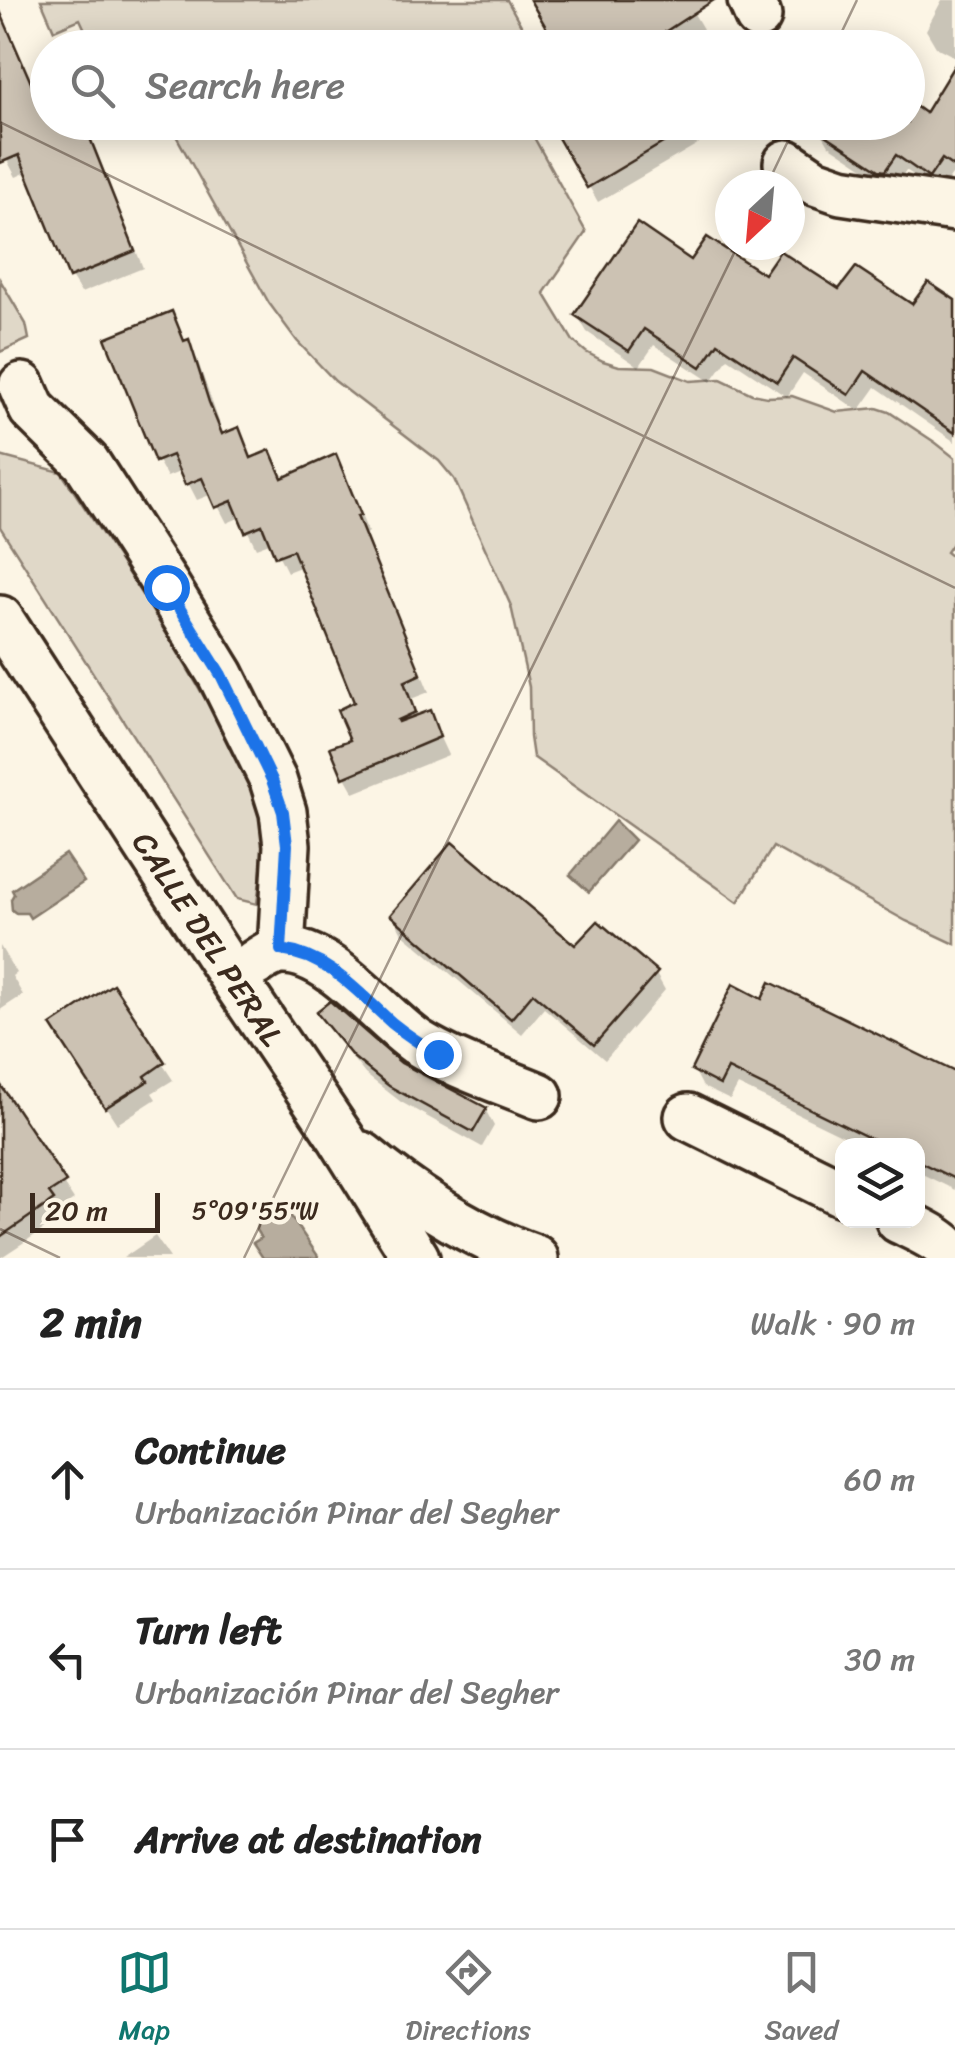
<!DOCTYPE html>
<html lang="en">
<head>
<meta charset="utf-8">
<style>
  body { margin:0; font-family:Sriracha,sans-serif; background:#f2f2f2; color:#222 }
  .controls { position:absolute; right:30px; bottom:30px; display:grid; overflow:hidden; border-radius:20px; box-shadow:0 5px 25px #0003 }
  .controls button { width:90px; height:90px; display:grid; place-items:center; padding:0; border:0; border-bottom:2px solid #e0e0e0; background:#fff; color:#222; font:50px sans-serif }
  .compass { position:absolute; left:715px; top:170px; width:90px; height:90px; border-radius:50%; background:#fff; box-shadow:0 5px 25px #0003; rotate:206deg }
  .scale { position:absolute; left:30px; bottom:25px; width:130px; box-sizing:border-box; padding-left:10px; border:5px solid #3b2a1e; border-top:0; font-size:28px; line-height:35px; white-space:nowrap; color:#3b2a1e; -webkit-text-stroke:8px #fcf5e5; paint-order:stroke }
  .stop { position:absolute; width:30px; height:30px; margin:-22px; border:8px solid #1a73e8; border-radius:50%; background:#fff }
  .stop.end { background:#1a73e8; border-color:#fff; box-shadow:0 2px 10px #0008 }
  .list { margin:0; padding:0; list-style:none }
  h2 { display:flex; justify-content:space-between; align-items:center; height:130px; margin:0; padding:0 40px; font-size:42px }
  h2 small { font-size:32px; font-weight:400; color:#767676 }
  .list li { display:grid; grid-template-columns:65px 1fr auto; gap:30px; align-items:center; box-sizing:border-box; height:180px; padding:0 40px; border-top:2px solid #e0e0e0 }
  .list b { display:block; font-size:38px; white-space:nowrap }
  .list p { margin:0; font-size:32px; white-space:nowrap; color:#767676 }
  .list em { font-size:32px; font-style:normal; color:#767676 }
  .icon { flex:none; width:55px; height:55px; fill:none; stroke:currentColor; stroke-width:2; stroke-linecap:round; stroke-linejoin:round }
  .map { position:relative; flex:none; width:955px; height:1258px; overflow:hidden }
  .search { position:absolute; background:#fff; box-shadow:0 5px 25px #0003; left:30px; right:30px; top:30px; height:110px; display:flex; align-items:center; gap:25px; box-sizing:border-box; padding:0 35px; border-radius:55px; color:#767676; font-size:38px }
  .sheet { height:670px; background:#fff }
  nav { display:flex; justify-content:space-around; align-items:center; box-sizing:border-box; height:140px; border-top:2px solid #e0e0e0; background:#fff; font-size:28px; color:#767676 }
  nav a { display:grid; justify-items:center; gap:5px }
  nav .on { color:#0f766e }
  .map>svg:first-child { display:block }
</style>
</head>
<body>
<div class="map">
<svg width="955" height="1258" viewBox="0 0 955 1258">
  <rect width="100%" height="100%" fill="#fcf5e5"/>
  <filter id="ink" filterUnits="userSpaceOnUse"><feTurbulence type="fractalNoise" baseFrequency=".01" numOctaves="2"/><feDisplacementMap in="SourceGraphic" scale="20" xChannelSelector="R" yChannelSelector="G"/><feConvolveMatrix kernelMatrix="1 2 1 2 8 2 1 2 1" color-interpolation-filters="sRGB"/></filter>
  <g filter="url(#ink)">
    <g fill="#e0d8c8" stroke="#8e8173" stroke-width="2.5">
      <path d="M41 0H507L522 27 503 39 507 48 93 47 80 19 54 30Z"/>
      <path d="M169 123H526L586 232 544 293 573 341 586 352 603 361 619 366 654 367 690 381 721 379 752 394 767 397 792 396 837 412 877 408 889 412 936 443 955 458V539L946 552 955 559V944L906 921 773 847 738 902 533 757 530 737 529 687 511 606 454 479 439 461 335 381 297 341 269 303Z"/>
      <path d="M0 280 26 324 29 339 0 352Z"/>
      <path d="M0 456 61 472C109 544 157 615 200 690 224 730 256 782 262 829 265 854 260 879 257 904L237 899 0 527Z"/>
    </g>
    <g fill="#b7ad9e" stroke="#85796b" stroke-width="2.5">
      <path d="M615 821 634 840 589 892 570 875Z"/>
      <path d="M65 854 84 882 30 918 27 913H16L12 910 11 899 14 894 12 890Z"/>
      <path d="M275 1208 288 1212 318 1256 317 1258H263L253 1243 261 1238 256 1230 259 1218Z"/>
    </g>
    <g fill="#0003">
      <path d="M532 0H686L703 29 674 48H561Z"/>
      <path d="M942 0H955V57L936 47 926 30Z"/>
      <path d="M15 51 44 111 48 110V122H67L73 136 85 131 95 147 143 268 81 293 71 277 29 171 16 177 0 147V56Z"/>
      <path d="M955 81V177L952 175 939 193 906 170 895 187 891 186 829 145 819 128 908 122V104L926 116Z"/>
      <path d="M564 122H700L708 138 598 202 555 128Z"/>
      <path d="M692 264 912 307 955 303V442L876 387 859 411 803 373 787 397 728 358 711 382 654 345 639 367 587 332 577 315Z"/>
      <path d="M171 315 186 343H187L197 359 224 436 238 430 253 460 283 480 344 474 368 532 365 534 429 692 411 699 418 717 429 714 448 755 354 793 345 777 353 741 358 703 300 567 287 572 272 542 256 548 241 517 227 523 212 494 197 500 182 471 167 477 158 461Z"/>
      <path d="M393 916 575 949 656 974 665 990 605 1060 544 1008 522 1034 402 933Z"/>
      <path d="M0 946 16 973 12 976 23 995 0 1010Z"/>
      <path d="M112 987 173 1080 152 1093 156 1099 117 1124 64 1042Z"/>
      <path d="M764 1002 955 1075V1190L918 1172V1146H864L738 1085 730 1100 703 1087 694 1070Z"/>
      <path d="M319 1013 400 1065 485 1109 494 1126 482 1147 401 1102 365 1074 329 1029Z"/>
      <path d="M15 1110 74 1200 57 1211 61 1218 0 1258V1120Z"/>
      <path d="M155 1236 170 1258H123Z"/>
    </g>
    <g fill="#ccc2b3" stroke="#3b2a1e" stroke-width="2.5">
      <path d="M530 0H714L640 48H558Z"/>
      <path d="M0 11 48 122H67L71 134 86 128 135 251 69 278 19 155 0 163Z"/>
      <path d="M955 64V168L942 159 929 178 896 155 885 171 879 170 806 122H908V101L925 113Z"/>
      <path d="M549 122H698L587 188Z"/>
      <path d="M637 223 691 260 707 237 764 274 780 251 839 289 856 267 912 304 928 282 955 300V433L865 371 849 395 793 358 777 382 718 343 701 367 644 329 629 351 574 315Z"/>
      <path d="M172 311 184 341 189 339 209 402 222 434 239 427 251 458 270 450 282 478 336 454 361 515 357 516 421 674 404 682 415 712 397 720 398 722 430 710 440 737 343 778 330 747 350 740 337 710 354 702 293 550 275 557 262 525 245 532 232 501 215 508 202 478 185 485 172 455 155 462 105 338Z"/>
      <path d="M452 842 575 945 598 921 658 972 594 1045 533 993 511 1019 390 915Z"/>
      <path d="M770 982 955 1072V1179L918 1161V1146H886L728 1069 720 1085 691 1070 733 984 762 999Z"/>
      <path d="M113 984 165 1062 145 1076 148 1081 105 1108 51 1025Z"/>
      <path d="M330 1001 401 1063 487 1108 473 1132 389 1086 353 1057 316 1012Z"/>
      <path d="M0 1084 66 1182 49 1193 54 1200 0 1237Z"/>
    </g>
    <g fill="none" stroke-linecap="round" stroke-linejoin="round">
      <g stroke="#3b2a1e" stroke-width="52">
        <g id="minor">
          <path d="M751 0 758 16"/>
          <path d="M787 163 815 182 841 191 955 208"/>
          <path d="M22 386 32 409 86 462 167 587 221 675 273 780 283 812 287 845 281 950"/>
          <path d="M0 619 233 978 341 1138 416 1258"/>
          <path d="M255 963C264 957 272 951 283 951 330 950 380 1017 417 1042 454 1065 498 1079 539 1096"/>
          <path d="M688 1117 842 1193"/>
          <path d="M362 1155C414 1198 471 1236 535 1258"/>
          <path d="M899 1220C919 1230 943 1239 955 1258"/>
        </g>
      </g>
      <use href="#minor" stroke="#fcf5e5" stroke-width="45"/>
    </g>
  </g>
  <g fill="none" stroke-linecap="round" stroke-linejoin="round" filter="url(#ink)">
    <path stroke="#1a73e8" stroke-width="12" d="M166 587 221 675 272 780 283 812 287 845 281 950C328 956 359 993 392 1023 407 1035 422 1045 438 1054"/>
  </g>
  <path fill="none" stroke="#3b2a1e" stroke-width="2.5" stroke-opacity="0.45" d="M834 48 857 0M0 122 955 588M767 185 797 122M0 1229 60 1258M244 1258 738 245"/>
  <g text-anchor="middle" stroke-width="9" stroke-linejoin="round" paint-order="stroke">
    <g font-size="32" fill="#3b2a1e" stroke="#fcf5e5">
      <text transform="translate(208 939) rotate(57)" y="11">CALLE DEL PERAL</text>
    </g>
  </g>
  <g font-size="25" text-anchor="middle" fill="#3b2a1e" stroke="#fcf5e5" stroke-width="9" stroke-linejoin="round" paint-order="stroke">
    <text x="255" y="1219">5°09'55"W</text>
  </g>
</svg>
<div class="controls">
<button><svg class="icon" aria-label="layers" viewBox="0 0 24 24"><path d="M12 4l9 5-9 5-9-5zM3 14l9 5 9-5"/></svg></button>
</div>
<svg class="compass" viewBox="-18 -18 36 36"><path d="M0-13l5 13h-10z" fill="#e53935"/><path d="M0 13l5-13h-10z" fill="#767676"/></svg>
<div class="scale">20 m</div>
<div class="stop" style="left:166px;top:587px"></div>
<div class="stop end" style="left:438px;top:1054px"></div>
<div class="search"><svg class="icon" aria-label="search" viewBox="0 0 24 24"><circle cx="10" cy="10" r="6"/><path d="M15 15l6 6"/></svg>Search here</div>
</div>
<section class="sheet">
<h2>2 min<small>Walk · 90 m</small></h2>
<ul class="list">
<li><svg class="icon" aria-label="ahead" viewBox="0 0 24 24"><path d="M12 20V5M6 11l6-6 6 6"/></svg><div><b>Continue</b><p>Urbanización Pinar del Segher</p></div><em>60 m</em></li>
<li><svg class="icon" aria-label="left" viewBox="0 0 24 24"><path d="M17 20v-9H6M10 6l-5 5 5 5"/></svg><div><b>Turn left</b><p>Urbanización Pinar del Segher</p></div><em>30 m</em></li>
<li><svg class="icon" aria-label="arrive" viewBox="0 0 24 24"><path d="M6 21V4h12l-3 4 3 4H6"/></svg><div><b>Arrive at destination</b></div></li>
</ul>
</section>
<nav>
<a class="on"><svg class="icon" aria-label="map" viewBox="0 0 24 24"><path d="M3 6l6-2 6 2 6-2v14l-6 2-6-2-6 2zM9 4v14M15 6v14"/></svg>Map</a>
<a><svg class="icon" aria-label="directions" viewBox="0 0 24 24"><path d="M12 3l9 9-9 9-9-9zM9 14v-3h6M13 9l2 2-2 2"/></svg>Directions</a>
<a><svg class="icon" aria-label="saved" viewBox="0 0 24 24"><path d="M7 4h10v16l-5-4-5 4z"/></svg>Saved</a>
</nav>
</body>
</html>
